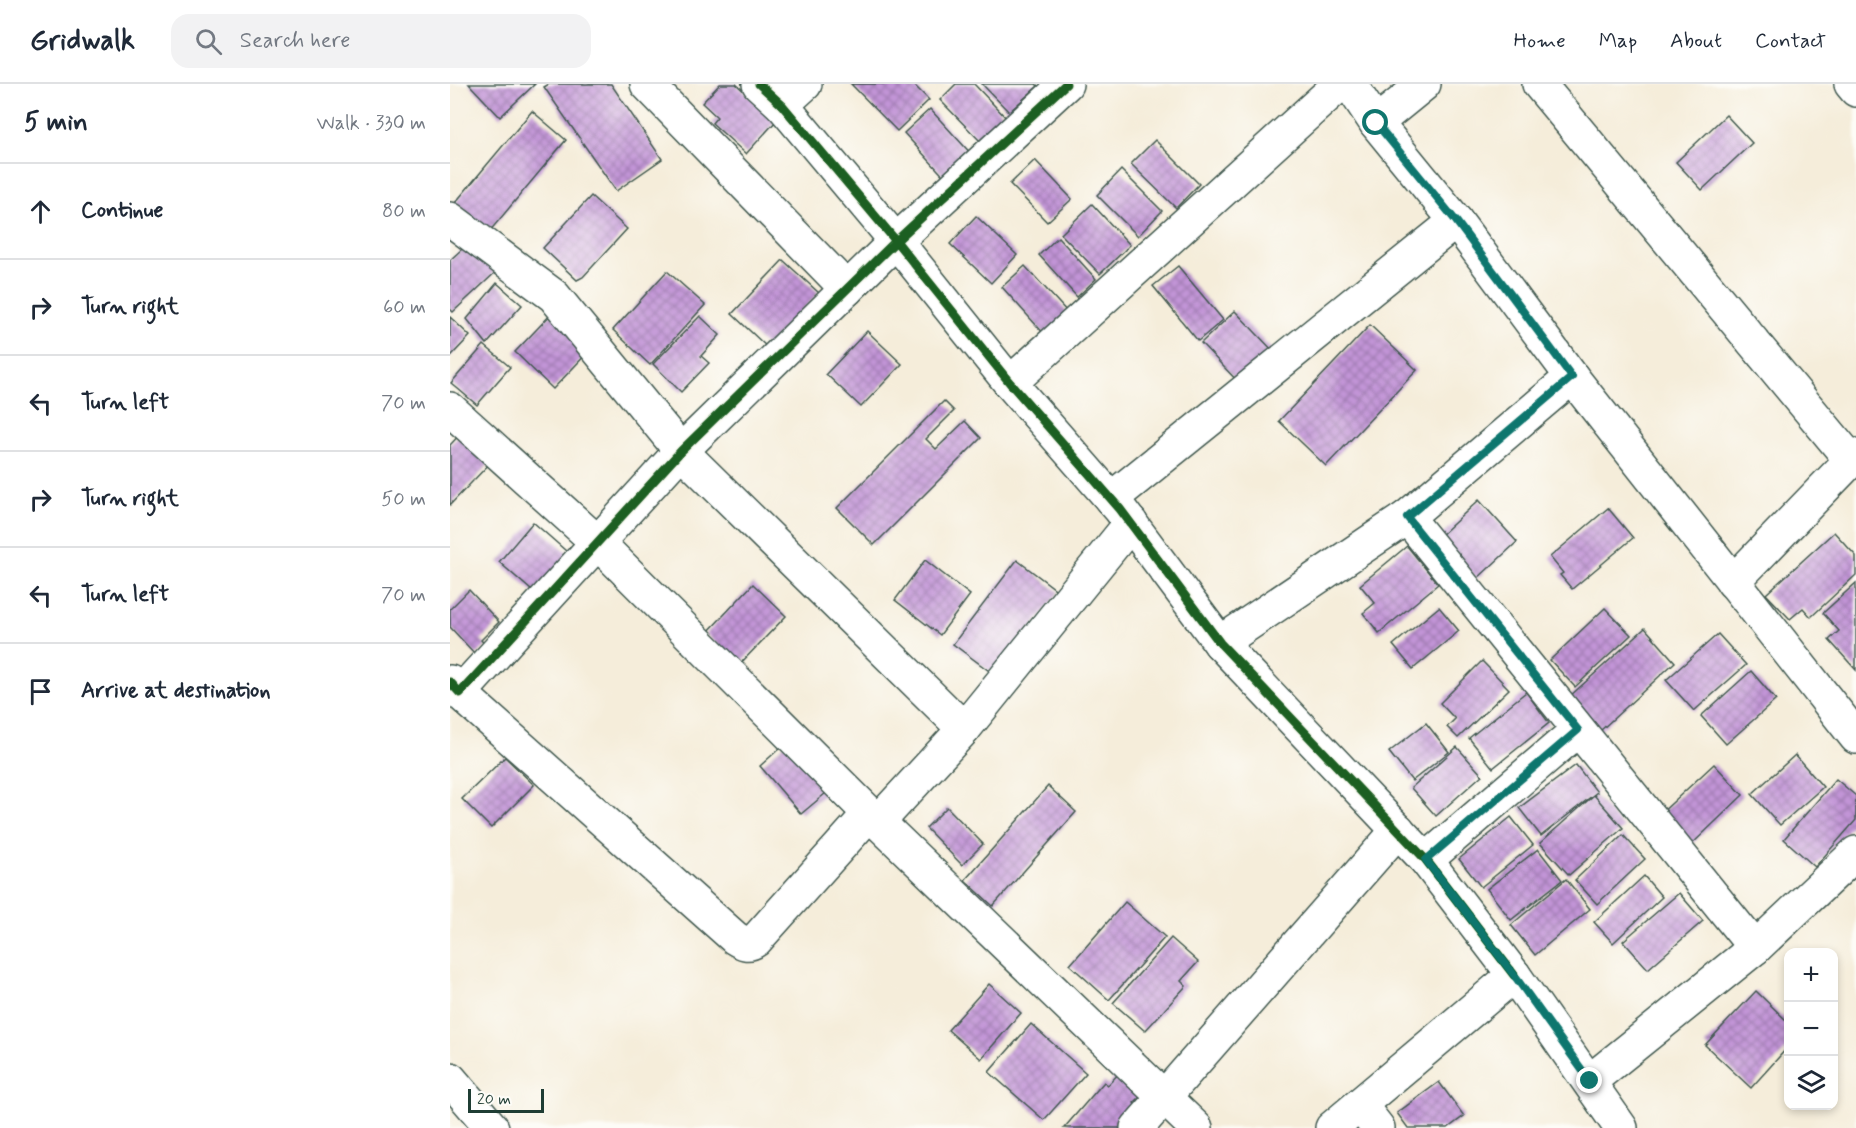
<!DOCTYPE html>
<html lang="en">
<head>
<meta charset="utf-8">
<style>
  body { margin:0; font-family:Mynerve,sans-serif; background:#f2f2f3; color:#1f2937 }
  .controls { position:absolute; right:18px; bottom:18px; display:grid; overflow:hidden; border-radius:12px; box-shadow:0 3px 9px #0003 }
  .controls button { width:54px; height:54px; display:grid; place-items:center; padding:0; border:0; border-bottom:2px solid #e0e1e3; background:#fff; color:#1f2937; font:30px sans-serif }
  .scale { position:absolute; left:18px; bottom:15px; width:76px; box-sizing:border-box; padding-left:6px; border:3px solid #1f3d34; border-top:0; font-size:16px; line-height:21px; white-space:nowrap; color:#1f3d34; -webkit-text-stroke:4px #fdfcf7; paint-order:stroke }
  .stop { position:absolute; width:18px; height:18px; margin:-14px; border:4px solid #0f766e; border-radius:50%; background:#fff }
  .stop.end { background:#0f766e; border-color:#fff; box-shadow:0 2px 6px #0008 }
  .list { margin:0; padding:0; list-style:none }
  h2 { display:flex; justify-content:space-between; align-items:center; height:78px; margin:0; padding:0 24px; font-size:26px }
  h2 small { font-size:20px; font-weight:400; color:#747a83 }
  .list li { display:grid; grid-template-columns:39px 1fr auto; gap:18px; align-items:center; box-sizing:border-box; height:96px; padding:0 24px; border-top:2px solid #e0e1e3 }
  .list b { display:block; font-size:22px; white-space:nowrap }
  .list em { font-size:20px; font-style:normal; color:#747a83 }
  .icon { flex:none; width:33px; height:33px; fill:none; stroke:currentColor; stroke-width:2; stroke-linecap:round; stroke-linejoin:round }
  .map { position:relative; flex:none; width:1406px; height:1044px; overflow:hidden }
  header { display:flex; align-items:center; gap:36px; box-sizing:border-box; height:84px; padding:0 30px; background:#fff; border-bottom:2px solid #e0e1e3 }
  header strong { font-size:28px }
  nav { display:flex; gap:33px; margin-inline-start:auto; font-size:21px }
  .search { width:420px; height:54px; background:#f2f2f3; display:flex; align-items:center; gap:15px; box-sizing:border-box; padding:0 21px; border-radius:18px; color:#747a83; font-size:22px }
  main { display:flex }
  aside { flex:1; background:#fff }
  .map>svg:first-child { display:block }
</style>
</head>
<body>
<header>
<strong>Gridwalk</strong>
<div class="search"><svg class="icon" aria-label="search" viewBox="0 0 24 24"><circle cx="10" cy="10" r="6"/><path d="M15 15l6 6"/></svg>Search here</div>
<nav><a>Home</a><a>Map</a><a>About</a><a>Contact</a></nav>
</header>
<main>
<aside>
<h2>5 min<small>Walk · 330 m</small></h2>
<ul class="list">
<li><svg class="icon" aria-label="ahead" viewBox="0 0 24 24"><path d="M12 20V5M6 11l6-6 6 6"/></svg><div><b>Continue</b></div><em>80 m</em></li>
<li><svg class="icon" aria-label="right" viewBox="0 0 24 24"><path d="M7 20v-9h11M14 6l5 5-5 5"/></svg><div><b>Turn right</b></div><em>60 m</em></li>
<li><svg class="icon" aria-label="left" viewBox="0 0 24 24"><path d="M17 20v-9H6M10 6l-5 5 5 5"/></svg><div><b>Turn left</b></div><em>70 m</em></li>
<li><svg class="icon" aria-label="right" viewBox="0 0 24 24"><path d="M7 20v-9h11M14 6l5 5-5 5"/></svg><div><b>Turn right</b></div><em>50 m</em></li>
<li><svg class="icon" aria-label="left" viewBox="0 0 24 24"><path d="M17 20v-9H6M10 6l-5 5 5 5"/></svg><div><b>Turn left</b></div><em>70 m</em></li>
<li><svg class="icon" aria-label="arrive" viewBox="0 0 24 24"><path d="M6 21V4h12l-3 4 3 4H6"/></svg><div><b>Arrive at destination</b></div></li>
</ul>
</aside>
<div class="map">
<svg width="1406" height="1044" viewBox="0 0 1406 1044">
  <defs>
    <pattern id="building-cross-hatch" width="8" height="8" patternUnits="userSpaceOnUse" patternTransform="scale(1.5)"><rect width="8" height="8" fill="#c294d7"/><path d="M0 0l8 8M0 8l8-8" fill="none" stroke="#9d7aaf"/></pattern>
  </defs>
  <rect width="100%" height="100%" fill="#fdfcf7"/>
  <filter id="ink" filterUnits="userSpaceOnUse"><feTurbulence type="fractalNoise" baseFrequency=".0167" numOctaves="2"/><feDisplacementMap in="SourceGraphic" scale="12" xChannelSelector="R" yChannelSelector="G"/><feConvolveMatrix kernelMatrix="1 2 1 2 8 2 1 2 1" color-interpolation-filters="sRGB"/></filter>
  <filter id="wash" filterUnits="userSpaceOnUse"><feTurbulence type="fractalNoise" baseFrequency=".008" numOctaves="4" result="noise"/><feDisplacementMap in="SourceGraphic" scale="24" xChannelSelector="R" yChannelSelector="G"/><feGaussianBlur stdDeviation="1.35" result="paint"/><feColorMatrix in="noise" values="0 0 0 0 0 0 0 0 0 0 0 0 0 0 0 0 0 1.4 0 .05"/><feComposite in="paint" operator="in"/></filter>
  <g filter="url(#wash)">
    <rect width="100%" height="100%" fill="#f5edda"/>
    <g id="blocks">
      <g fill="url(#building-cross-hatch)">
        <path d="M19 0H85L50 33Z"/>
        <path d="M99 0H161L212 75 166 107 94 3Z"/>
        <path d="M270 0H286L326 37 296 70 262 39 267 33 252 19Z"/>
        <path d="M401 0H463L479 16 447 47Z"/>
        <path d="M506 0H524L559 37 534 61 490 16Z"/>
        <path d="M532 0H586L588 2 559 28Z"/>
        <path d="M480 25 525 74 499 98 454 49Z"/>
        <path d="M82 27 116 56 39 148 5 119Z"/>
        <path d="M1276 31 1302 59 1252 106 1226 78Z"/>
        <path d="M705 56 749 100 726 124 681 80Z"/>
        <path d="M585 76 622 115 597 138 560 100Z"/>
        <path d="M671 86 712 127 688 152 647 111Z"/>
        <path d="M141 112 177 145 133 193 127 196 93 164Z"/>
        <path d="M642 120 680 161 650 190 611 150Z"/>
        <path d="M526 132 567 171 541 199 500 160Z"/>
        <path d="M608 153 646 195 627 213 589 171Z"/>
        <path d="M23 155 50 184 3 228 0 225V176Z"/>
        <path d="M333 176 369 209 317 263 282 230Z"/>
        <path d="M575 182 619 230 596 252 552 203Z"/>
        <path d="M728 182 773 236 748 257 703 202Z"/>
        <path d="M217 187 255 221 200 281 163 246Z"/>
        <path d="M47 199 72 221 37 260 17 235Z"/>
        <path d="M105 226 143 263 103 305 65 268Z"/>
        <path d="M785 227 826 270 792 302 751 259Z"/>
        <path d="M250 232 270 251 251 272 259 279 231 308 203 280Z"/>
        <path d="M0 233 20 252 0 273Z"/>
        <path d="M920 241 967 286 876 382 829 337Z"/>
        <path d="M417 247 452 280 411 323 376 290Z"/>
        <path d="M34 261 60 283 27 321 1 299Z"/>
        <path d="M494 317 504 327 476 355 486 365 515 337 531 354 424 461 387 424Z"/>
        <path d="M14 346 44 375 0 421V361Z"/>
        <path d="M1029 416 1067 458 1027 495 989 453Z"/>
        <path d="M1158 424 1183 454 1122 505 1110 491 1113 489 1100 473Z"/>
        <path d="M83 438 124 474 90 514 49 478Z"/>
        <path d="M1384 448 1406 472V491L1361 533 1353 524 1340 535 1316 510Z"/>
        <path d="M957 462 988 500 929 549 913 529 925 519 910 501Z"/>
        <path d="M475 476 520 511 490 551 445 516Z"/>
        <path d="M567 476 609 508 546 592 503 560Z"/>
        <path d="M1406 499V586L1379 556 1389 547 1373 529Z"/>
        <path d="M303 500 336 532 289 581 256 550Z"/>
        <path d="M19 506 49 538 31 556 36 562 26 571 0 543V525Z"/>
        <path d="M989 523 1009 547 963 585 943 561Z"/>
        <path d="M1155 524 1181 551 1125 603 1100 576Z"/>
        <path d="M1195 544 1225 578 1150 647 1119 613Z"/>
        <path d="M1268 550 1296 581 1244 627 1216 596Z"/>
        <path d="M1032 577 1059 605 1008 654 997 643 1005 635 990 619Z"/>
        <path d="M1301 587 1326 616 1276 660 1251 632Z"/>
        <path d="M1076 608 1099 639 1043 684 1019 654Z"/>
        <path d="M976 639 999 668 962 697 939 668Z"/>
        <path d="M340 655 382 704 351 730 310 682Z"/>
        <path d="M1007 663 1032 691 986 732 961 704Z"/>
        <path d="M1345 671 1373 703 1330 741 1302 710Z"/>
        <path d="M55 673 84 701 41 744 12 715Z"/>
        <path d="M1264 680 1293 711 1238 764 1208 732Z"/>
        <path d="M1126 681 1147 708 1091 752 1069 724Z"/>
        <path d="M1386 695 1406 712V736L1365 783 1334 755Z"/>
        <path d="M598 702 626 728 543 822 515 796Z"/>
        <path d="M1144 711 1173 744 1119 791 1090 759Z"/>
        <path d="M497 723 533 760 512 781 476 744Z"/>
        <path d="M1061 733 1083 761 1031 803 1009 775Z"/>
        <path d="M1173 751 1195 775 1147 820 1125 796Z"/>
        <path d="M1088 765 1112 796 1061 836 1037 805Z"/>
        <path d="M1194 792 1212 813 1163 859 1144 838Z"/>
        <path d="M1116 795 1140 825 1085 871 1061 841Z"/>
        <path d="M1229 809 1253 837 1198 885 1173 857Z"/>
        <path d="M675 818 715 853 659 916 620 881Z"/>
        <path d="M721 854 748 878 731 897 736 902 695 947 663 919Z"/>
        <path d="M539 900 571 929 531 975 498 946Z"/>
        <path d="M1306 907 1338 938V963L1301 1004 1255 961Z"/>
        <path d="M581 940 636 989 594 1036 539 988Z"/>
        <path d="M671 987 695 1008 684 1019 693 1027 677 1044H614L654 998 658 1001Z"/>
        <path d="M989 998 1014 1032 998 1044H958L947 1029Z"/>
      </g>
    </g>
  </g>
  <g filter="url(#ink)">
    <use href="#blocks" fill-opacity="0" stroke="#3f574d" stroke-width="1.5"/>
    <g fill="none" stroke-linecap="round" stroke-linejoin="round">
      <g stroke="#3f574d" stroke-width="36">
        <g id="minor">
          <path d="M197 0 397 205"/>
          <path d="M309 0 332 21 446 157 560 299 670 425 770 559 976 776 1064 891"/>
          <path d="M900 0 926 39 1006 137 1122 293 1406 653"/>
          <path d="M1089 0 1401 376"/>
          <path d="M1401 0 1406 6"/>
          <path d="M332 21 355 0"/>
          <path d="M926 39 974 0"/>
          <path d="M0 135 104 212 231 367 514 645"/>
          <path d="M560 299 890 0"/>
          <path d="M0 325 147 458 428 738"/>
          <path d="M661 415 1006 137"/>
          <path d="M957 433 1305 864 1140 997"/>
          <path d="M681 439 514 645 428 738 746 1044"/>
          <path d="M1283 498 1406 371"/>
          <path d="M770 559 957 433 1122 293"/>
          <path d="M0 598 10 609 231 367 446 157 616 0"/>
          <path d="M10 609 285 854C293 859 298 862 306 856L419 730"/>
          <path d="M976 776 1128 646"/>
          <path d="M1305 864 1406 769"/>
          <path d="M0 995 42 1044"/>
          <path d="M910 1021 928 1044"/>
          <path d="M687 1044 948 746"/>
          <path d="M882 1044 1064 891 1171 1044"/>
        </g>
      </g>
      <use href="#minor" stroke="#fff" stroke-width="33"/>
      <g stroke="#fdfcf7" stroke-width="13">
        <g id="cycleway">
          <path d="M309 0 332 21 446 157 560 299 670 425 770 559 976 776 1064 891"/>
          <path d="M0 598 10 609 231 367 446 157 616 0"/>
        </g>
      </g>
      <use href="#cycleway" stroke="#1b5e20" stroke-width="9"/>
    </g>
  </g>
  <g fill="none" stroke-linecap="round" stroke-linejoin="round" filter="url(#ink)">
    <path stroke="#0f766e" stroke-width="8" d="M926 39 1006 137 1122 293 957 433 1128 646 976 776 1064 891 1140 997"/>
  </g>
</svg>
<div class="controls">
<button>+</button>
<button>−</button>
<button><svg class="icon" aria-label="layers" viewBox="0 0 24 24"><path d="M12 4l9 5-9 5-9-5zM3 14l9 5 9-5"/></svg></button>
</div>
<div class="scale">20 m</div>
<div class="stop" style="left:926px;top:39px"></div>
<div class="stop end" style="left:1140px;top:997px"></div>
</div>
</main>
</body>
</html>
